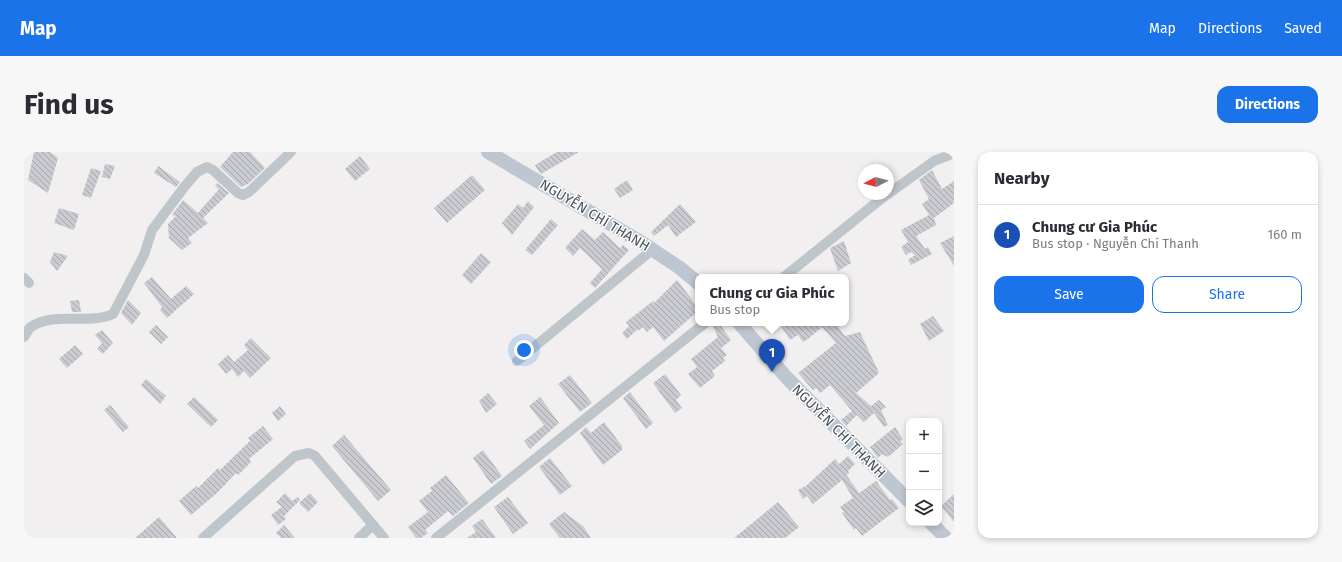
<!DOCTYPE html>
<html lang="en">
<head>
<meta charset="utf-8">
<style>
  body { margin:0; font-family:"Fira Sans",sans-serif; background:#f7f7f7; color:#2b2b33 }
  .controls { position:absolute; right:12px; bottom:12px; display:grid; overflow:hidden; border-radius:8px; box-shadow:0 2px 6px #0003 }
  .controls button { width:36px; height:36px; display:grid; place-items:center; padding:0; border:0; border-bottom:1px solid #e1e1e2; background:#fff; color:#2b2b33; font:20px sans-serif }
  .compass { position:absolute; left:834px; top:12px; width:36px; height:36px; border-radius:50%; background:#fff; box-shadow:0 2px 6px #0003; rotate:263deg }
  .you { position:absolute; left:500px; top:198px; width:14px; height:14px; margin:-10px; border:3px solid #fff; border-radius:50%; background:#1a73e8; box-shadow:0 0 0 6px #1a73e833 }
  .badge { display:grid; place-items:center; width:26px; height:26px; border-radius:50%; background:#1a73e8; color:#fff; font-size:13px; font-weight:700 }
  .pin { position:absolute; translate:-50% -33px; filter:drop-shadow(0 1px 2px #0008) }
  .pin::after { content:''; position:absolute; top:21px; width:14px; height:12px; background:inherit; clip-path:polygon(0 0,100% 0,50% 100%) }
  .popup { position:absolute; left:671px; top:122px; width:154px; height:52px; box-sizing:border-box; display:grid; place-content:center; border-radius:8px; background:#fff; filter:drop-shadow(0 1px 3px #0005); font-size:13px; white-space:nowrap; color:#7c7c81 }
  .popup b { font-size:15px; color:#2b2b33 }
  .popup::after { content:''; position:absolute; left:50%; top:100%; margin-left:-8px; border:8px solid transparent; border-top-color:#fff }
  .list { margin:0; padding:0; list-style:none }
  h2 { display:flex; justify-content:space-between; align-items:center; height:52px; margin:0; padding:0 16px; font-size:17px }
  h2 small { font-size:13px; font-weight:400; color:#7c7c81 }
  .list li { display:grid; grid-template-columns:26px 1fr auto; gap:12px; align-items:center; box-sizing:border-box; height:60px; padding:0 16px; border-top:1px solid #e1e1e2 }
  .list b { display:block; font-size:15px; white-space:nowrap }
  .list p { margin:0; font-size:13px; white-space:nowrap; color:#7c7c81 }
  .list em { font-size:13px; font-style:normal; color:#7c7c81 }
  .actions { display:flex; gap:8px; padding:12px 16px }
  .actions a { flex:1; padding:9px 0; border:1px solid #1a73e8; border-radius:12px; text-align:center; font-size:14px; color:#1a73e8 }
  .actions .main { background:#1a73e8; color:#fff }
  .icon { flex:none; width:22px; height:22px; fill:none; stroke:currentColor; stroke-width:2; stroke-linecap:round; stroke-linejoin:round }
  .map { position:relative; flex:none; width:930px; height:386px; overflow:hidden; border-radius:12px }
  header { display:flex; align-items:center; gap:24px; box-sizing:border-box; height:56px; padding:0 20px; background:#1a73e8; color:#fff }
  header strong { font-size:19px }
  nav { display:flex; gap:22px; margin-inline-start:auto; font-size:14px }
  .intro { display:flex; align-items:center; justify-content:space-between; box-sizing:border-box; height:96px; padding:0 24px }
  h1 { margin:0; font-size:28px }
  .button { padding:10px 18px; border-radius:12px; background:#1a73e8; color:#fff; font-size:14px; font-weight:700 }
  main { display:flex; gap:24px; padding:0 24px }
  aside { flex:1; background:#fff; border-radius:12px; box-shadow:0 2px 6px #0003 }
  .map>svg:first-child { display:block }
</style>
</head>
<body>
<header>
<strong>Map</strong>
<nav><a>Map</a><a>Directions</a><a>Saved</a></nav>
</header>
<div class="intro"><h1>Find us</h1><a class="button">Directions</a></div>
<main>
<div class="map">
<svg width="930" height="386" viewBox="0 0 930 386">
  <defs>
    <pattern id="building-back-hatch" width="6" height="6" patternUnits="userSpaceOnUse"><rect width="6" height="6" fill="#c9cbd1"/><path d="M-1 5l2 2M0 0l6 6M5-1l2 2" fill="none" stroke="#a5a7ad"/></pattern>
  </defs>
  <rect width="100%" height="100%" fill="#f1efef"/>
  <g fill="url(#building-back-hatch)">
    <path d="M10 0H26L34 6 24 41 4 28Z"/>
    <path d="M209 0H226L241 16 224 32 217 35 196 15Z"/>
    <path d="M533 0H555L517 22 515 20 511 13Z"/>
    <path d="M336 4 346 17 331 29 321 17Z"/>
    <path d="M81 12 91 14 86 27 78 25Z"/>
    <path d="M134 14 156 30 152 35 130 21Z"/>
    <path d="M67 16 77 19 67 46 58 43Z"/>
    <path d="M908 18 918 37 930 29V51L910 66 912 73 892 84 901 97 904 95 908 102 887 113 884 108 891 103 887 100 882 103 877 95 884 90 877 78 905 63 898 52 905 47 895 28Z"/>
    <path d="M448 23 461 38 423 71 410 56Z"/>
    <path d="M603 28 609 38 596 46 590 37Z"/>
    <path d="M193 31 205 41 179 66 184 71 164 86 168 91 158 98 145 86 144 72 152 64 148 63 159 48 174 61 195 37 191 34Z"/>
    <path d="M504 49 510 55 488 83 478 71 494 52 499 56Z"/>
    <path d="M656 52 672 70 652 85 644 73 630 84 627 80Z"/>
    <path d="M35 56 55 62 50 78 30 71Z"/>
    <path d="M527 67 534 73 508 103 501 98Z"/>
    <path d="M558 77 571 88 579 80 596 96 599 93 605 98 571 136 566 131 578 117 556 96 549 104 541 96Z"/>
    <path d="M930 84V114L916 91Z"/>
    <path d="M820 89 827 111 814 119 806 96Z"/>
    <path d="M30 100 44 104 33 119 26 110Z"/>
    <path d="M457 101 467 110 447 132 438 123Z"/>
    <path d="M128 125 147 147 162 134 170 142 143 166 136 158 138 155 120 131Z"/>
    <path d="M653 128 667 146 674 159 640 189 629 175 623 180 619 175 614 179V177L603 187 598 181 605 174 602 170 629 149 630 151Z"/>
    <path d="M55 148 57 160H48L46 149Z"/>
    <path d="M104 148 117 161 108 173 97 161Z"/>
    <path d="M909 164 920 179 905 189 896 172Z"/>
    <path d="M687 171H695L707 188 697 196 703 203 699 206 701 209 688 219 691 224 676 236 664 222 673 215 667 207 694 185Z"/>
    <path d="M755 171H811L821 184 836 180 855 221 832 241 847 254 855 248 862 255 857 258 864 273 860 275 850 261 840 270 833 263 822 274 817 268 828 259 806 233 796 241 792 236 789 238 774 221 812 191 798 175 784 187 779 190 774 183 766 188Z"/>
    <path d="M132 173 144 185 137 192 125 180Z"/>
    <path d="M78 178 89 191 79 202 73 197 78 191 71 183Z"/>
    <path d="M227 186 247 206 226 226 220 219 214 225 208 217 202 222 194 212 204 203 210 210 224 198 220 193Z"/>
    <path d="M51 193 59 202 43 216 35 207Z"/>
    <path d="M641 222 657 243 652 248 658 256 651 261 629 231Z"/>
    <path d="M546 223 568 251 556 260 534 232Z"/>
    <path d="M122 227 142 244 136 252 117 233Z"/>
    <path d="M606 240 629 271 622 277 599 246Z"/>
    <path d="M464 241 473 252 462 261 455 249Z"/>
    <path d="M170 245 194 268 187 275 163 252Z"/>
    <path d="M516 245 535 271 506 297 500 289 520 273 505 254Z"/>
    <path d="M86 253 105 275 99 280 80 258Z"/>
    <path d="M256 254 262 262 254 269 248 261Z"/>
    <path d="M580 270 598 294V298L579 313 556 281 562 275 567 281Z"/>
    <path d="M239 274 249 287 225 307 227 310 214 323 212 321 193 341 167 363 155 349 172 334 174 336 194 316 196 318 226 289 224 286Z"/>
    <path d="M871 275 879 287 876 289 879 292 864 305 858 302 854 306 846 295Z"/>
    <path d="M320 283 367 338 354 349 308 294Z"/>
    <path d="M459 298 478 324 467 332 449 306Z"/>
    <path d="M824 304 831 312 824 319 825 320 822 325 823 324 835 341 852 329 866 348 868 347 875 356 838 384 832 376 830 378 818 361 820 360 816 355 829 346 818 328 789 352 783 344 779 347 774 338 782 334 811 307 815 312Z"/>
    <path d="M526 306 548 334 536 343 515 315Z"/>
    <path d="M422 323 445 351 429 364 424 359 401 378 404 381 397 386H392L384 375 404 360 395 349 408 339 406 336Z"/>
    <path d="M261 341 268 349 274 345 276 348 260 364 262 367 254 373 247 363 258 355 252 350Z"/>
    <path d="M286 341 294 350 284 360 275 351Z"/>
    <path d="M930 342V370L917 354Z"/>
    <path d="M484 345 504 371 489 382 470 355Z"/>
    <path d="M754 350 775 375 761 386H710Z"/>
    <path d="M540 360 559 374 567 386H536L525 372Z"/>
    <path d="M135 365 153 386H111Z"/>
    <path d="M458 367 472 386H443L452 380 448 374Z"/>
    <path d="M260 373 271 386H257L252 381Z"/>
  </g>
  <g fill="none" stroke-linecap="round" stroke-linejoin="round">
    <g stroke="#bec6cc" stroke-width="10">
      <path d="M864 42 910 9 930 1"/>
      <path d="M760 125 863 42"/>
      <path d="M0 126 5 131"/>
      <path d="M0 185C2 182 4 177 7 175 30 159 65 173 89 162L120 103 128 78 161 34 173 20 183 15 189 18 214 41 219 43 225 40 267 0"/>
      <path d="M493 209 628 98"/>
      <path d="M179 386 271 304 285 301 291 304 360 386"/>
      <path d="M335 386 349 373"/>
      <path d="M412 386 681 171"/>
    </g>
    <g stroke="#bec7d1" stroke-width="14">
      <path d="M464 0 617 90 656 116 674 131"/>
      <path d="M715 171 763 226 885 349"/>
      <path d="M907 371 922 386"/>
    </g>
  </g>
  <g text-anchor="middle" stroke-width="3" stroke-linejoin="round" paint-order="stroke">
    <g font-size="14" fill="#48525a" stroke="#fff">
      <text transform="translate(571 63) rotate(31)" y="5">NGUYỄN CHÍ THANH</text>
      <text transform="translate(815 279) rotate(45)" y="5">NGUYỄN CHÍ THANH</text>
    </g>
  </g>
</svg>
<div class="controls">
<button>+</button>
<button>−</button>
<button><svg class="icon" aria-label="layers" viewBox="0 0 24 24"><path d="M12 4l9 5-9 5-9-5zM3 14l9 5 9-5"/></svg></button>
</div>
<svg class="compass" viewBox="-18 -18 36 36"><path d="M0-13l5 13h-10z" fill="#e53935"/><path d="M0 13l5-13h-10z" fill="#7c7c81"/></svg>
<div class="you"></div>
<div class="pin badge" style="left:748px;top:220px;background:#1a4fb4">1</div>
<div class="popup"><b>Chung cư Gia Phúc</b>Bus stop</div>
</div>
<aside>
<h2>Nearby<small></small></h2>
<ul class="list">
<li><span class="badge" style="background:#1a4fb4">1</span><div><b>Chung cư Gia Phúc</b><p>Bus stop · Nguyễn Chí Thanh</p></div><em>160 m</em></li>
</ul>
<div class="actions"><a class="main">Save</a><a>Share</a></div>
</aside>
</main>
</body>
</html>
